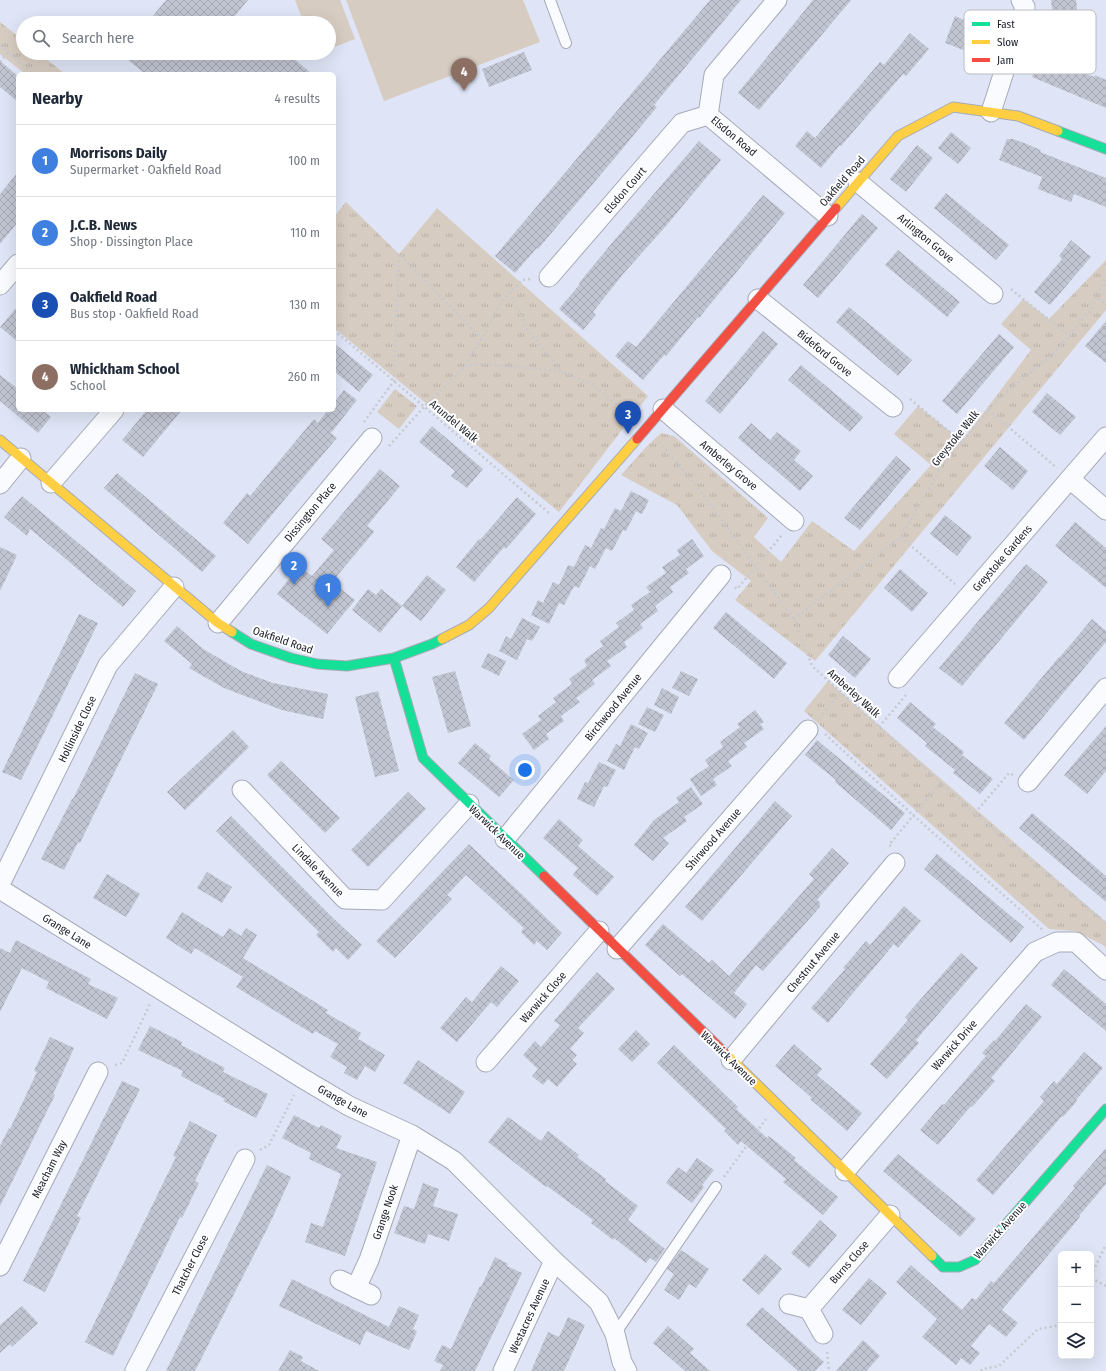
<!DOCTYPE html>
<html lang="en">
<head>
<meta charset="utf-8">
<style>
  body { margin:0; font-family:"Fira Sans Condensed",sans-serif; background:#f6f6f7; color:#1f2937 }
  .controls { position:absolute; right:12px; bottom:12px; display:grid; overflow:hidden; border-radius:6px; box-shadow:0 4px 16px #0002 }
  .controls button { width:36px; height:36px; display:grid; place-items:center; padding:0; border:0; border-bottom:1px solid #e0e1e3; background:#fff; color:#1f2937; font:20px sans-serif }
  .you { position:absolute; left:525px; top:770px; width:14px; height:14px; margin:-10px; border:3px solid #fff; border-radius:50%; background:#1a73e8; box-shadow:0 0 0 6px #1a73e833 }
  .badge { display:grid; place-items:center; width:26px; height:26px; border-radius:50%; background:#7c3aed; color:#fff; font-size:13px; font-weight:700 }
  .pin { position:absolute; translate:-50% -33px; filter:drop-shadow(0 1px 2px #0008) }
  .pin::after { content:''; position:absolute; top:21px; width:14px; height:12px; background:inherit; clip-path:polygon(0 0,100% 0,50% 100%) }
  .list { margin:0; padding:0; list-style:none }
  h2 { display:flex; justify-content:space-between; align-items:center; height:52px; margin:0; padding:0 16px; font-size:17px }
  h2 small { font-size:13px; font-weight:400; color:#747a83 }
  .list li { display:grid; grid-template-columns:26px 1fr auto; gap:12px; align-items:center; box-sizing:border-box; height:72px; padding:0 16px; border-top:1px solid #e0e1e3 }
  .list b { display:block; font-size:15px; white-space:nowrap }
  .list p { margin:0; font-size:13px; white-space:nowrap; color:#747a83 }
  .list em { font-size:13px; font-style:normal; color:#747a83 }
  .icon { flex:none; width:22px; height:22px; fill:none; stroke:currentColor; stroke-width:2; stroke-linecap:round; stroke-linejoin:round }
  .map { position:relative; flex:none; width:1106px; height:1371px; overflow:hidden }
  .search { position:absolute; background:#fff; box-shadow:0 4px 16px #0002; left:16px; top:16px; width:320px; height:44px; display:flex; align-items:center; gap:10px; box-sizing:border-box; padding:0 14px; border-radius:22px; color:#747a83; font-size:15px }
  .panel { position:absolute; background:#fff; box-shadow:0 4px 16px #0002; left:16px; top:72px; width:320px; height:340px; border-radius:6px }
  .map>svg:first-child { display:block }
</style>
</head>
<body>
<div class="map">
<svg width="1106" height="1371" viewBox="0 0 1106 1371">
  <defs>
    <pattern id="grass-tufts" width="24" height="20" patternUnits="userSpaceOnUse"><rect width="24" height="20" fill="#d7ccc1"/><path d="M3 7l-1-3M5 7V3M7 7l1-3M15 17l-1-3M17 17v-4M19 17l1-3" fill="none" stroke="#b8afa6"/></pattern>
    <pattern id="building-cross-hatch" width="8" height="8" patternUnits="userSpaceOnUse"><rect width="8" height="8" fill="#c1c5d2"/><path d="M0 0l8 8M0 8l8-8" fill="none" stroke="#a5a9b4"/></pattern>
  </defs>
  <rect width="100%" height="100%" fill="#dfe5f6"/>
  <g fill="url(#grass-tufts)">
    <path d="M0 22 23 40V53H39L65 74H25L0 54Z"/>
    <path d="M346 202 399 254 437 208 648 396 559 512 334 328V217Z"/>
    <path d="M1106 260V310L815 661 735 600 751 581 712 551 677 505 621 475 647 446 661 433 674 436 768 518 754 537 781 562 812 521 854 551 931 465 894 434 918 406 962 441 1031 350 1001 324 1023 299 1049 319Z"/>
    <path d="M395 389 417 406 399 429 377 412Z"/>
    <path d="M828 681 1106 922V948L1103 945 1075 931 1049 929 804 711Z"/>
  </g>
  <g fill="#d7ccc1">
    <path d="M295 0H340L355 39 329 49V23H304Z"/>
    <path d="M346 0H523L540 42 384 101Z"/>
  </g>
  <g fill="url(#building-cross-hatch)">
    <path d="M166 0H248L229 23H147Z"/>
    <path d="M710 0H741L654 105 657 107 614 159 538 249 537 248 515 273 495 256Z"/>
    <path d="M813 0H851L759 110 738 93Z"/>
    <path d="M1051 0H1076L1079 23 1054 26Z"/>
    <path d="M955 16 987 30 977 55 945 43Z"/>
    <path d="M910 33 929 49 906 76 903 74 841 146 840 145 821 168 795 146 807 131 815 138 880 62 884 65Z"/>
    <path d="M524 52 532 70 489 87 482 69Z"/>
    <path d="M120 53H287L312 74H145Z"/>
    <path d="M1041 55 1094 77 1095 75 1106 80V108L1032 77Z"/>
    <path d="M0 61 18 76V102L0 87Z"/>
    <path d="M951 132 971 148 958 164 938 148Z"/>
    <path d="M1007 139H1013L1024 143 1041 150 1040 152 1106 178V207L1074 194 1071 202 1038 189 1042 177 999 160Z"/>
    <path d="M699 141 721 160 666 226 624 273 593 312 596 315 583 330 559 309 580 284 579 283 612 243Z"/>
    <path d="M917 145 933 158 906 192 890 179Z"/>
    <path d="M18 172V222L0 244V194Z"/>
    <path d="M946 193 1009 245 996 260 934 208Z"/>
    <path d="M763 195 785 213 699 318 698 317 666 356 664 355 643 380 615 356 628 341 636 347Z"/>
    <path d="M862 214 878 228 818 298 803 285Z"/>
    <path d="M1071 240 1091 257 1050 305 1034 292 1062 259 1059 256Z"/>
    <path d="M898 250 960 302 947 317 885 265Z"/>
    <path d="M18 306V342L0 327Z"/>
    <path d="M849 307 912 360 898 376 836 322Z"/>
    <path d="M1106 321V363L1085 346Z"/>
    <path d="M763 331 778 344 720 414 705 401Z"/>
    <path d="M999 334 1014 347 957 414 942 401Z"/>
    <path d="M334 343 373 375 359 392 334 371Z"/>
    <path d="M801 365 863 417 850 432 788 380Z"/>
    <path d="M0 375 18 389V410H42L51 417 38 433 0 401Z"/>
    <path d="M344 390 357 400 331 433 337 438 280 505 248 544 223 523 247 493 250 496 314 419 318 423 328 410H334V403Z"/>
    <path d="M1047 393 1076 417 1060 435 1032 412Z"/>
    <path d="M147 410H182L143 457 122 440Z"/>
    <path d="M751 423 770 440 777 432 801 451 794 460 813 476 800 491 738 438Z"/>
    <path d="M432 426 483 469 467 488 451 476 455 471 419 442Z"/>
    <path d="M1000 447 1028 471 1013 490 984 466Z"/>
    <path d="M896 456 911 469 860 530 844 518Z"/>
    <path d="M380 469 400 486 367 526 374 531 373 533 332 582 355 600 327 634 277 594 299 566 312 576 334 550 321 539Z"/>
    <path d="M117 473 216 556 202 572 104 488Z"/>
    <path d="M631 491 649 500 642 514 636 511 626 531 623 530 612 551 606 548 595 569 590 566 579 588 574 586 564 605 559 603 549 624 531 615 538 600 543 603 553 582 559 585 568 565 574 567 585 545 591 548 601 528 604 529 615 508 621 511Z"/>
    <path d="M22 496 136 591 123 607 30 529 27 536 4 517Z"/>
    <path d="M517 497 536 514 506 549 504 547 474 582 456 567 479 539 480 540Z"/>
    <path d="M945 515 972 537 957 556 930 534Z"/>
    <path d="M1075 522 1106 548V588L1055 546Z"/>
    <path d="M692 539 704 556 686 569 689 573 670 587 673 592 655 606 658 611 640 624 643 628 624 642 627 647 607 661 611 666 592 680 595 684 576 698 580 702 561 716 564 721 546 734 549 739 534 750 522 734 541 720 538 716 556 702 553 698 572 684 569 679 587 666 584 660 603 646 600 641 619 627 616 623 634 610 631 605 650 592 646 587 666 573 662 567 680 555 677 550Z"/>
    <path d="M0 547 17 555 0 591Z"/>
    <path d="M1026 564 1048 582 962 686 939 668Z"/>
    <path d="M900 569 928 593 912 612 884 588Z"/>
    <path d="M427 575 446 590 421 621 402 606Z"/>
    <path d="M368 589 376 595 381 589 402 606 380 633 352 610Z"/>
    <path d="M726 612 787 663 774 679 713 628Z"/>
    <path d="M79 614 98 623 21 780 2 772Z"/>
    <path d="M522 618 540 627 532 641 527 639 517 660 499 651 506 636 511 639Z"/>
    <path d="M1092 619 1106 631V642L1024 740 1004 723 1059 657H1060Z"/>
    <path d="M177 626 203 649 241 671 273 683 328 694 323 719 282 710 224 688 189 668 192 664 164 641Z"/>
    <path d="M843 636 871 659 855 678 828 655Z"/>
    <path d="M488 653 506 661 499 676 481 667Z"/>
    <path d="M455 671 471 726 448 733 432 677Z"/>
    <path d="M681 671 698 679 689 696 672 688Z"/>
    <path d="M135 673 158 684 97 808 80 843 78 842 64 870 41 859 72 799H73Z"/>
    <path d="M662 688 679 697 671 714 654 705Z"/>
    <path d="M378 691 399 771 375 777 355 697Z"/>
    <path d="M910 702 936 724 933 727 964 752 962 755 993 779 980 794 953 773 955 770 925 746 927 743 897 718Z"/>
    <path d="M647 707 664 715 655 732 638 724Z"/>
    <path d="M755 710 764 722 760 724 764 729 744 743 747 747 728 761 732 766 713 779 717 785 701 796 690 779 709 766 705 760 723 747 720 742 740 727 737 724Z"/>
    <path d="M631 724 648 733 639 749 635 747 624 770 607 761 616 744 620 746Z"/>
    <path d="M1106 726V771L1087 794 1064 775Z"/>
    <path d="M233 730 249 747 185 810 167 792Z"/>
    <path d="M817 740 905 813 891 830 835 782 836 780 805 755Z"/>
    <path d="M475 743 491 756 489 759 514 780 499 797 458 763Z"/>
    <path d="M281 761 340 818 325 833 267 775Z"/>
    <path d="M599 762 616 770 607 787 604 786 594 807 577 799 585 782 588 783Z"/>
    <path d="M691 787 703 804 684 817 687 821 663 838 669 843 653 861 634 845 654 820 679 802 676 798Z"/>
    <path d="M408 792 426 809 368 867 351 850Z"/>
    <path d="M775 801 792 816 702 921 685 907Z"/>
    <path d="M1032 813 1106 876V902L1019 828Z"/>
    <path d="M231 816 333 918 362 945 348 960 336 948 333 952 316 935 319 932 216 831Z"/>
    <path d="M559 819 583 840 578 846 614 877 597 896 573 875 578 868 543 838Z"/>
    <path d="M469 844 562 933 547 950 537 941 534 945 521 932 524 928 466 875 447 895 452 899 395 958 376 941Z"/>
    <path d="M832 848 849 863 817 900 820 902V907L763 971 756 965 734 993 747 1004 735 1019 682 974 680 976 645 945 663 924 709 963 712 960 729 976 814 879 809 874Z"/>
    <path d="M937 854 1024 927 1011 943 924 869Z"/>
    <path d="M207 872 232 887 222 903 197 888Z"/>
    <path d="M107 874 140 894 126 917 93 898Z"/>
    <path d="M904 906 921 921 898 948 894 944 828 1023 811 1008 845 969 843 968 866 941 870 945Z"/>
    <path d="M182 912 223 937 229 928 241 936 246 928 257 935 243 958 328 1010 326 1013 361 1033 358 1039 385 1055 375 1072 365 1066 357 1080 344 1073 347 1067 330 1057 338 1044 315 1031 313 1034 236 987 243 977 195 948 191 954 166 938Z"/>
    <path d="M16 940 91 979 88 984 118 998 107 1019 46 988 49 982 22 968 0 1012V948L10 953Z"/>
    <path d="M961 953 978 968 916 1040 919 1043 887 1079 870 1064 908 1020 905 1017Z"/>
    <path d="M501 966 519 981 497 1007 491 1002 457 1042 440 1028 466 997 472 1002Z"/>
    <path d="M1064 969 1106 1004V1031L1051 985Z"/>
    <path d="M597 972 615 989 578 1028 584 1033 570 1049 577 1055 572 1060 577 1064 557 1087 548 1079 543 1085 532 1076 538 1069 523 1055 535 1041 541 1047 560 1025 554 1021 578 993Z"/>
    <path d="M1026 1004 1042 1017 991 1078 995 1081 972 1107 971 1106 938 1145 920 1130 942 1104 944 1105 986 1056 982 1053 994 1040 995 1041Z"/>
    <path d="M150 1026 182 1042 181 1045 225 1068 223 1072 268 1094 256 1118 223 1101 225 1099 181 1076 183 1071 138 1050Z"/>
    <path d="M636 1030 650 1044 632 1062 618 1049Z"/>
    <path d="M50 1037 74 1048 53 1094 55 1095 0 1206V1146L9 1128 10 1129 37 1072 34 1071Z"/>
    <path d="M794 1044 822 1069 817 1075 862 1113 847 1131 810 1099 812 1098 775 1066Z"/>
    <path d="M674 1045 738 1107 736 1109 767 1138 769 1136 796 1158 794 1160 838 1197 823 1215 783 1182 786 1179 741 1141 738 1145 724 1131 726 1129 657 1063Z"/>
    <path d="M1084 1052 1103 1068 1076 1100 1077 1101 1063 1117 1062 1116 993 1195 976 1180 1044 1101 1040 1097 1054 1081 1057 1084Z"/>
    <path d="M418 1060 465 1092 450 1114 403 1083Z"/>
    <path d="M122 1081 140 1089 77 1216 81 1218 45 1292 23 1281Z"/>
    <path d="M294 1115 319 1128 321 1125 342 1136 336 1148 377 1162 345 1256 305 1242 311 1223 323 1227 341 1174 309 1159 311 1153 282 1138Z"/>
    <path d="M508 1117 541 1141 548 1131 579 1155 577 1157 606 1179 605 1181 638 1206 628 1220 665 1249 656 1262 650 1258 646 1263 614 1238 613 1240 591 1223 593 1220 547 1186 546 1187 488 1142Z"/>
    <path d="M190 1121 217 1135 195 1181 199 1183 182 1218 180 1217 113 1356 85 1342 176 1157 173 1156Z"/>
    <path d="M1106 1148V1184L1079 1216 1080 1217 1050 1253 1002 1310 1018 1323 1006 1337 989 1324 971 1346 980 1353 970 1365 961 1358 956 1365 922 1337 937 1319 896 1282 911 1265 962 1310 972 1298 976 1300 991 1281 994 1283 1075 1188 1073 1186Z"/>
    <path d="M898 1154 976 1219 960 1237 883 1171Z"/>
    <path d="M697 1158 714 1170 702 1185 704 1187 692 1203 666 1183 678 1167 686 1173Z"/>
    <path d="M267 1165 291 1177 270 1223 195 1371H166Z"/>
    <path d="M423 1183 439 1189 433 1206 458 1214 449 1241 428 1234 425 1244 394 1233 404 1206 414 1209Z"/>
    <path d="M820 1220 837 1235 809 1268 791 1253Z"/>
    <path d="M681 1250 709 1269 696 1288 689 1284 679 1300 664 1290 674 1274 667 1269Z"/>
    <path d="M765 1254 782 1269 759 1295 742 1280Z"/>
    <path d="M495 1257 508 1264 507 1266 522 1273 475 1371H440L443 1365 434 1361 442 1345 451 1349 480 1286 481 1287Z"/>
    <path d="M869 1278 887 1293 861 1325 842 1310Z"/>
    <path d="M292 1279 389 1327 399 1306 419 1315 413 1329 417 1331 409 1350 366 1331 360 1345 279 1306Z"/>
    <path d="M22 1306 38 1323 12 1347 10 1344 0 1353V1325Z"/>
    <path d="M762 1307 824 1362 815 1371H798L746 1325Z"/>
    <path d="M568 1317 585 1325 564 1371H531L548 1332 559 1337Z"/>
    <path d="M668 1326 694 1349 690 1353 710 1371H685L653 1343Z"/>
    <path d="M863 1340 880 1356 869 1368 867 1371H836Z"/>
    <path d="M290 1350 303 1357 301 1361 319 1371H278Z"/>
  </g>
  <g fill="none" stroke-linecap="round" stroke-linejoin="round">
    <g stroke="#a6aab7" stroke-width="12">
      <g id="lane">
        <path d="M550 0 566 43"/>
        <path d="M615 1334 716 1187"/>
      </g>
    </g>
    <g stroke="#a6aab7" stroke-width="21">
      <g id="street">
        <path d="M777 0 714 75 708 115 828 216"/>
        <path d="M991 112 1025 7 1021 0"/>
        <path d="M858 182 993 294"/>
        <path d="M549 277 682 123 708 115"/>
        <path d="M0 285 18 264"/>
        <path d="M758 299 893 407"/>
        <path d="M663 409 794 521"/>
        <path d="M1070 479 1106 510"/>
        <path d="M51 483 114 410"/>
        <path d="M0 484 21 458"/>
        <path d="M218 623 372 438"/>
        <path d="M898 678 1106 437"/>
        <path d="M1028 782 1106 688"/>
        <path d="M242 790 345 899 382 900 469 804"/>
        <path d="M505 839 721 575"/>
        <path d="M0 884 108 665 174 587"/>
        <path d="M0 889 302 1078 349 1106 412 1135 454 1161 554 1261 599 1302 615 1334 622 1362 627 1371"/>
        <path d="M617 949 808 730"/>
        <path d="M731 1060 895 863"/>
        <path d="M486 1062 599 931"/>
        <path d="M845 1171 1035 952 1057 942H1076L1106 970"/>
        <path d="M0 1266 98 1072"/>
        <path d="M340 1280 371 1295"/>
        <path d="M356 1288 369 1260 412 1135"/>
        <path d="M789 1304 809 1309 823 1334"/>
        <path d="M809 1309 890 1215"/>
        <path d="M135 1371 245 1159"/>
        <path d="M503 1371 554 1261"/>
      </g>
    </g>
    <g stroke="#a6aab7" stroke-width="11">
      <g id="fast">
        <path d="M1058 131 1106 149"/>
        <path d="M232 632 251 644 291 658 317 664 347 666 394 658 432 644 442 639"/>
        <path d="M394 658 423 758 544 876"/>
        <path d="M932 1256 943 1267H959L975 1260 1106 1109"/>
      </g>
    </g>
    <g stroke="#a6aab7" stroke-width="11">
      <g id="slow">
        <path d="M836 208 898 136 953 107 1018 116 1058 131"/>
        <path d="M0 440 218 623 232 632"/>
        <path d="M442 639 469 625 489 608 637 439"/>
        <path d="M727 1055 932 1256"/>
      </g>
    </g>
    <g stroke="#a6aab7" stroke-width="11">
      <g id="jam">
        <path d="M637 439 836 208"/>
        <path d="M544 876 727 1055"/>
      </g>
    </g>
    <g stroke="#c7c9cf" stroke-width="2.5" stroke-dasharray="2 3" stroke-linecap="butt">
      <path d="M0 45 33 74"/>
      <path d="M0 62 8 52"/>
      <path d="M1011 289 1069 336"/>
      <path d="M510 292 529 332 561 370"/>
      <path d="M1098 298 1106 304"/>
      <path d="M334 330 549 513"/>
      <path d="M465 366 485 333 502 301 522 280 531 279"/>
      <path d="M910 399 962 442"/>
      <path d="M988 410 1057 468"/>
      <path d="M364 422 394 381 399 254 482 339"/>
      <path d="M659 442 701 492 794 619 812 666 998 834 1106 923"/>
      <path d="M389 446 424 407 465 366 484 364 561 371 592 384 632 417"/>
      <path d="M901 537 955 584"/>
      <path d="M735 587 737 589 782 535"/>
      <path d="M794 619 901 537 941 467 994 403 1054 353 1093 307 1106 277"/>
      <path d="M819 718 841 692"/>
      <path d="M879 727 906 695"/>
      <path d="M825 734 913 815 1043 930"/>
      <path d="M975 813 1009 773 1013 775"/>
      <path d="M891 846 889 845 941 782"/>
      <path d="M115 1065 122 1063 150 1004"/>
      <path d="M260 1150 269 1145 294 1095"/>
      <path d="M724 1177 766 1119"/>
      <path d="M1091 1276 1106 1244"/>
      <path d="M1091 1278 1106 1286"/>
      <path d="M827 1352 829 1371"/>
      <path d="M981 1371 982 1369 999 1366 1038 1329 1061 1325"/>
    </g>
    <use href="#lane" stroke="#fafbfe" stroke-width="10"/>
    <use href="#street" stroke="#fafbfe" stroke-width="19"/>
    <use href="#fast" stroke="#16e098" stroke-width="9"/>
    <use href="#slow" stroke="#ffcf43" stroke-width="9"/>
    <use href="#jam" stroke="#f24e42" stroke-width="9"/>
  </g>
  <g text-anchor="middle" stroke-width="4" stroke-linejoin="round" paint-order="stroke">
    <g font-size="11" fill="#1a1d28" stroke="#fff">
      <text transform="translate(734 136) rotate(40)" y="4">Elsdon Road</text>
      <text transform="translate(842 181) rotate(-49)" y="4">Oakfield Road</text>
      <text transform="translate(625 190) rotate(-49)" y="4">Elsdon Court</text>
      <text transform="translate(926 238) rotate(40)" y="4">Arlington Grove</text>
      <text transform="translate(825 353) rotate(39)" y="4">Bideford Grove</text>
      <text transform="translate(454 421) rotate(40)" y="4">Arundel Walk</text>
      <text transform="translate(955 438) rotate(-51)" y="4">Greystoke Walk</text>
      <text transform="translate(729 465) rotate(40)" y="4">Amberley Grove</text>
      <text transform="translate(310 512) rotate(-50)" y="4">Dissington Place</text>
      <text transform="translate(1002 558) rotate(-49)" y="4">Greystoke Gardens</text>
      <text transform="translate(283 640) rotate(19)" y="4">Oakfield Road</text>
      <text transform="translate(854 693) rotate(42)" y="4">Amberley Walk</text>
      <text transform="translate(613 707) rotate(-51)" y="4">Birchwood Avenue</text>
      <text transform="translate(77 729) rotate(-64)" y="4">Hollinside Close</text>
      <text transform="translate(497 832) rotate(44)" y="4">Warwick Avenue</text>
      <text transform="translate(713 839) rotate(-49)" y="4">Shirwood Avenue</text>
      <text transform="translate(318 870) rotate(46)" y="4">Lindale Avenue</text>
      <text transform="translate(67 931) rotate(32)" y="4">Grange Lane</text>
      <text transform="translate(813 962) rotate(-50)" y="4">Chestnut Avenue</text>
      <text transform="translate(543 997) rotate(-49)" y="4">Warwick Close</text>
      <text transform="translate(954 1045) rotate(-49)" y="4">Warwick Drive</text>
      <text transform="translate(729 1058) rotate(44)" y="4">Warwick Avenue</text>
      <text transform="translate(343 1101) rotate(29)" y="4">Grange Lane</text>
      <text transform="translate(49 1169) rotate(-63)" y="4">Meacham Way</text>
      <text transform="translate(385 1212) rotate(-71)" y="4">Grange Nook</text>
      <text transform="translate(1000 1230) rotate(-48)" y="4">Warwick Avenue</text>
      <text transform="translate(849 1262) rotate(-49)" y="4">Burns Close</text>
      <text transform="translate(190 1265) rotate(-63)" y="4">Thatcher Close</text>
      <text transform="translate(529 1316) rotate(-65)" y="4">Westacres Avenue</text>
    </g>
  </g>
  <rect x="964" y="10" width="132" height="64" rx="6" fill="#fff" stroke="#babbbe" stroke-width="1"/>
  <rect x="972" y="22" width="18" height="4" fill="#16e098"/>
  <rect x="972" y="40" width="18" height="4" fill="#ffcf43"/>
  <rect x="972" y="58" width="18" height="4" fill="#f24e42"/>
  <g font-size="11" fill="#1a1d28">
    <text x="997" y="28">Fast</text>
    <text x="997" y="46">Slow</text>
    <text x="997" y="64">Jam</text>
  </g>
</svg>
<div class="controls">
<button>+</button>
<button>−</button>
<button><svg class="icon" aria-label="layers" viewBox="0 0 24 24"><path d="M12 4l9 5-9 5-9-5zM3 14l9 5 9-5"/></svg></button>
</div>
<div class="you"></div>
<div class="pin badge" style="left:328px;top:607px;background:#3f7fe0">1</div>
<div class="pin badge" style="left:294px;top:585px;background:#3f7fe0">2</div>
<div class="pin badge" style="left:628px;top:434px;background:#1a4fb4">3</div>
<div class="pin badge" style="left:464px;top:91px;background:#8d6e63">4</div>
<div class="search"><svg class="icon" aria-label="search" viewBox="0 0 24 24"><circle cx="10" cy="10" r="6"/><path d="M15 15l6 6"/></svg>Search here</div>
<section class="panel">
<h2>Nearby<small>4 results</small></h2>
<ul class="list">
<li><span class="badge" style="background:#3f7fe0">1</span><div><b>Morrisons Daily</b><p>Supermarket · Oakfield Road</p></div><em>100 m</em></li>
<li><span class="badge" style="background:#3f7fe0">2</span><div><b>J.C.B. News</b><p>Shop · Dissington Place</p></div><em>110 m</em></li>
<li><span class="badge" style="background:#1a4fb4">3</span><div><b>Oakfield Road</b><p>Bus stop · Oakfield Road</p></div><em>130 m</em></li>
<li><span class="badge" style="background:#8d6e63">4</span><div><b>Whickham School</b><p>School</p></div><em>260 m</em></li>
</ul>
</section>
</div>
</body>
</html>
